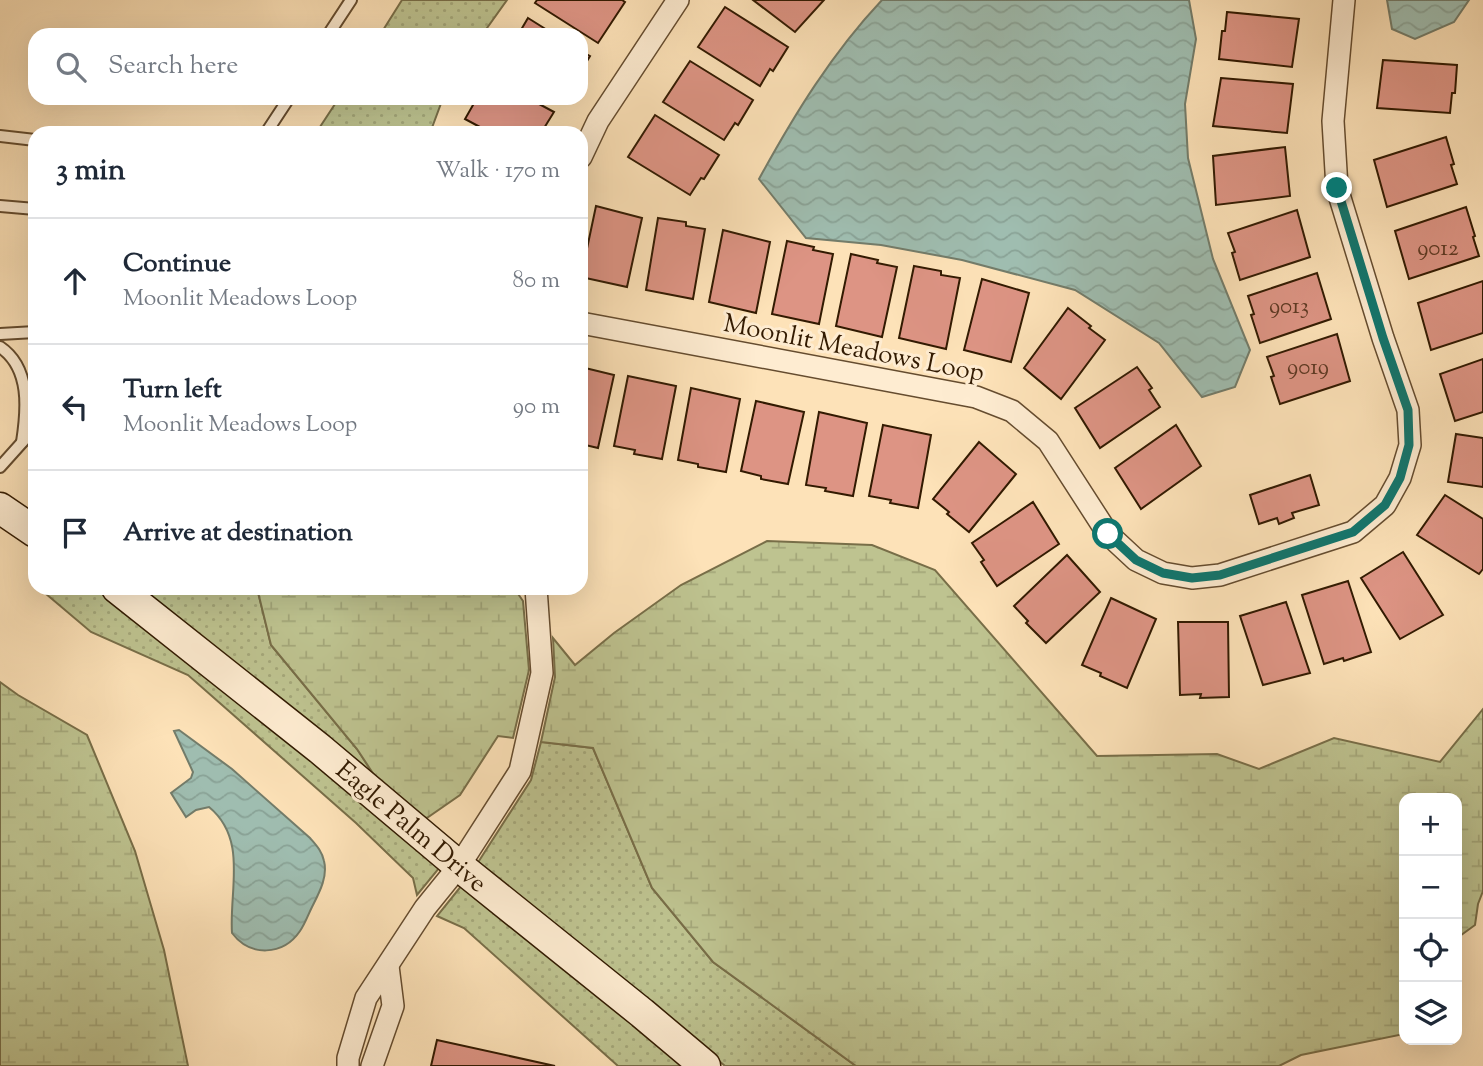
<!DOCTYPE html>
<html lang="en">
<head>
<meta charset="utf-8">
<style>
  body { margin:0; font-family:"Sorts Mill Goudy",serif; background:#f6f6f7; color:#1f2937 }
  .controls { position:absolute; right:21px; bottom:21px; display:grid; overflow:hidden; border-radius:14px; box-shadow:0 7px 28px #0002 }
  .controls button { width:63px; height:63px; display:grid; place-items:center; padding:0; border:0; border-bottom:2px solid #e0e1e3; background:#fff; color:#1f2937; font:35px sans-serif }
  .stop { position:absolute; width:21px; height:21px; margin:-16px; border:5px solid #0f766e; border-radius:50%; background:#fff }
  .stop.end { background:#0f766e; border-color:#fff; box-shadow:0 2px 7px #0008 }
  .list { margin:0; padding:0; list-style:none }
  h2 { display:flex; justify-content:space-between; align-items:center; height:91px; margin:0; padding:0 28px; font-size:30px }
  h2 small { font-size:23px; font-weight:400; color:#747a83 }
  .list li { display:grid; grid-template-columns:46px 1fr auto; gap:21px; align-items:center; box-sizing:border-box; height:126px; padding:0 28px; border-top:2px solid #e0e1e3 }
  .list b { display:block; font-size:26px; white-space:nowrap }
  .list p { margin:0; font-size:23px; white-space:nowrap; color:#747a83 }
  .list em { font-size:23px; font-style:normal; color:#747a83 }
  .icon { flex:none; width:38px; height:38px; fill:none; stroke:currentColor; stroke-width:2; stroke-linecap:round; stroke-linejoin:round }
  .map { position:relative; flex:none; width:1483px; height:1066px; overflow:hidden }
  .search { position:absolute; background:#fff; box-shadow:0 7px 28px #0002; left:28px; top:28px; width:560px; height:77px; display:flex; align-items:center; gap:18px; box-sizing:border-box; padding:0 24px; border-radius:21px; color:#747a83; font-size:26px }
  .panel { position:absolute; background:#fff; box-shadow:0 7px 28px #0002; left:28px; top:126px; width:560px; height:469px; border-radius:21px }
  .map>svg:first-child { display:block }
</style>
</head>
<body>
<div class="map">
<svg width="1483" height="1066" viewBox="0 0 1483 1066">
  <defs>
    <pattern id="grass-dots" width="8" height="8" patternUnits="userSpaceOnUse" patternTransform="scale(1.75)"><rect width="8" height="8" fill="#bec390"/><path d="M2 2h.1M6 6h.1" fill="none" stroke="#a4a77a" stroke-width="1.8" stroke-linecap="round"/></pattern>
    <pattern id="wetland-marsh" width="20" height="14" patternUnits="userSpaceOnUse" patternTransform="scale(1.75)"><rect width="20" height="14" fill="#bec390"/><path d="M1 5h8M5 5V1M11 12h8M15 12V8" fill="none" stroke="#a4a77a"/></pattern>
    <pattern id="water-waves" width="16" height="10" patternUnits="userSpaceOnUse" patternTransform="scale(1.75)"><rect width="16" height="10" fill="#9fbdb0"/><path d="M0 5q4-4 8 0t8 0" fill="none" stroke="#89a296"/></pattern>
  </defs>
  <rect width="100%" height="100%" fill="#fde2b8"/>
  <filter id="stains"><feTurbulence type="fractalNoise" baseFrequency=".00286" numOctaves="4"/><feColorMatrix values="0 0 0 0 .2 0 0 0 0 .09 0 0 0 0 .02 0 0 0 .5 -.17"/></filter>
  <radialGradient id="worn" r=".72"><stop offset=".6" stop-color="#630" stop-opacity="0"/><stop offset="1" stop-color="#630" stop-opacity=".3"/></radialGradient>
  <g fill="url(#grass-dots)" stroke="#786e48" stroke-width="2">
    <path d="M402 0H507L482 35H380Z"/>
    <path d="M339 98H443L430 133H316Z"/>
    <path d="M39 588H94L121 607 312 759 440 867 417 895 413 878 356 823 188 675 91 632Z"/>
    <path d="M139 588H257L271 645 357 749 378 781Z"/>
    <path d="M541 742 593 748 652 888 713 962 856 1066H725L650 1002 477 864 531 780Z"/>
    <path d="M462 885 685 1066H618L464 928 437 916Z"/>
  </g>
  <g fill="url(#wetland-marsh)" stroke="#786e48" stroke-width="2">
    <path d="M767 541 872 545 935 570 1097 756 1217 754 1259 769 1334 738 1440 762 1483 709V891L1478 904 1475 925 1457 938V798H1404V1034L1301 1055 1279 1066H856L713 962 652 888 593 748 541 742 555 677 553 638 575 665 614 633 681 585Z"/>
    <path d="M257 588H514L523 601 529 670 513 738 498 736 460 795 424 820 378 781 357 749 271 645Z"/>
    <path d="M0 682 18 695 87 735 135 851 164 950 188 1066H0Z"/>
  </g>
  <g fill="url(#water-waves)" stroke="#737c6a" stroke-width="2">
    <path d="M882 0H1189L1196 39 1185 104 1188 158 1213 259 1250 350 1235 387 1202 397 1159 343 1075 290 962 260 881 245 806 238 759 179C794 115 832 53 882 0Z"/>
    <path d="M1387 0H1469L1454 22 1415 39 1392 29Z"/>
    <path d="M179 730 232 769 310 838C316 845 322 851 324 861 328 877 319 893 312 907 308 915 305 924 300 931 283 956 250 957 232 933 229 890 248 839 209 807L196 810 186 817 171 793 191 778 193 772 174 731Z"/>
  </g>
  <g fill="#dd9484" stroke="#321a01" stroke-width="2">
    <path d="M537 0H622L625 2 598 43 535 3Z"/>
    <path d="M753 0H824L795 32Z"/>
    <path d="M725 7 788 47 773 71 770 69 760 86 698 47Z"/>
    <path d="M1227 12 1299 19 1292 67 1219 59 1222 31H1225Z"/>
    <path d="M528 18 555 35H518Z"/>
    <path d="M581 51 590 56 581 71Z"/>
    <path d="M1383 60 1457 65 1455 93H1452L1450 113 1377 108Z"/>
    <path d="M690 61 753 100 738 125 735 123 724 140 663 102Z"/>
    <path d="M1221 78 1293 84 1287 133 1213 126Z"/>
    <path d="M477 98H528L554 112 541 133H491L465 119Z"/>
    <path d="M655 115 719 155 704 179 701 178 690 195 628 157Z"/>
    <path d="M1446 137 1454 164 1451 165 1457 184 1387 207 1374 160Z"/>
    <path d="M1285 147 1290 196 1216 205 1213 156Z"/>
    <path d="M596 206 642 218 627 287 581 277Z"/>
    <path d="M1466 207 1475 236 1473 237 1479 256 1409 279 1395 231Z"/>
    <path d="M1297 210 1310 257 1240 280 1232 253 1235 252 1228 233Z"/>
    <path d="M658 218 686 222V226L705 229 693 299 646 290Z"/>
    <path d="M723 230 770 242 756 313 709 302Z"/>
    <path d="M787 241 814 247 813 250 833 254 819 324 772 314Z"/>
    <path d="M851 254 878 260 877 263 897 267 882 337 836 326Z"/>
    <path d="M914 266 941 271V275L960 278 946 349 899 338Z"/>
    <path d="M1317 273 1331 319 1260 343 1251 315 1254 314 1248 296Z"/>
    <path d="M982 279 1029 293 1011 362 964 350Z"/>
    <path d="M1483 281V333L1431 350 1418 303Z"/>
    <path d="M1068 308 1091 326 1089 328 1105 340 1061 399 1024 368Z"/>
    <path d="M1337 334 1350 381 1280 404 1271 377 1274 376 1267 357Z"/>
    <path d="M1483 359V412L1455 421 1440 374Z"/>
    <path d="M581 367 614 375 598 448 581 444Z"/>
    <path d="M1137 367 1152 388 1149 390 1160 407 1100 448 1075 408Z"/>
    <path d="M628 376 676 386 662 459 634 454 635 450 614 446Z"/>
    <path d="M691 388 740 399 726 472 698 467V464L678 460Z"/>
    <path d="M756 401 804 412 788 484 761 479V476L741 471Z"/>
    <path d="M819 412 867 423 853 496 825 491 826 488 806 485Z"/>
    <path d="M883 425 931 435 918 508 890 503 891 500 869 496Z"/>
    <path d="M1176 425 1201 466 1141 509 1115 468Z"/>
    <path d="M1456 434 1483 438V487L1448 482Z"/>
    <path d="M979 442 1016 474 969 532 947 514 949 512 933 499Z"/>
    <path d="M1310 475 1319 505 1292 513 1294 518 1279 524 1277 518 1259 524 1250 495Z"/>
    <path d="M1445 495 1483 519V569L1479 574 1417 535Z"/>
    <path d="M1033 502 1059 544 997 586 981 562 984 560 972 543Z"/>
    <path d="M1403 552 1443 615 1400 639 1361 578Z"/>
    <path d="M1067 555 1100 592 1046 643 1026 623 1028 621 1014 606Z"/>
    <path d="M1348 581 1371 652 1344 661 1343 658 1324 664 1302 595Z"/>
    <path d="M1111 598 1156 619 1127 688 1100 676 1101 673 1082 665Z"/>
    <path d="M1286 602 1310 673 1263 685 1240 616Z"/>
    <path d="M1178 622H1228L1229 697 1200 698 1201 694 1180 695Z"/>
    <path d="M437 1040 555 1066H431Z"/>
  </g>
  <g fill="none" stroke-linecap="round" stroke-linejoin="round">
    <g stroke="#654c2f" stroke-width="14">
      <g id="lane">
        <path d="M328 35 351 0"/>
        <path d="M266 133 289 98"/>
        <path d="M0 136 35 140"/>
        <path d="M0 206 35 209"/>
        <path d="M0 334 35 332"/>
        <path d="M0 347C31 368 27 410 22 442"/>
        <path d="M0 467 35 428"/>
      </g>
    </g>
    <g stroke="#654c2f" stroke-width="24">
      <g id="street">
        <path d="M581 157 598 121 678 0"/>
        <path d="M581 323 976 397 1012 411 1048 441 1108 534 1136 560 1163 573 1192 578 1220 575 1353 532 1385 505 1400 478 1410 445 1408 410 1383 338 1337 188 1333 121 1344 0"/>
        <path d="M348 1066V1058L366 998 425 908 459 866 520 771 542 673 536 588"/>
        <path d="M372 1066 393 1006 388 966"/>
      </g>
    </g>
    <g stroke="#321a01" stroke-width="33">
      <g id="secondary">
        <path d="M0 508 35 532"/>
        <path d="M117 588 320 749 459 866 642 1013 705 1066"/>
      </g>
    </g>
    <use href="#lane" stroke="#feecd1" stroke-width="10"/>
    <use href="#street" stroke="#feecd1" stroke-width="21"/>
    <use href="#secondary" stroke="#feecd1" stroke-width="30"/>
  </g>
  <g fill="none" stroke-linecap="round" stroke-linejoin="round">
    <path stroke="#0f766e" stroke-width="9" d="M1108 534 1136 560 1163 573 1192 578 1220 575 1353 532 1385 505 1400 478 1409 445 1408 410 1383 338 1337 188"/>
  </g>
  <g text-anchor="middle" stroke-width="6" stroke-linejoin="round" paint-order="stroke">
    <g font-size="23" fill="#5d3822">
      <text x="1438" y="255">9012</text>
      <text x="1289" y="313">9013</text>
      <text x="1308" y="374">9019</text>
    </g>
    <g font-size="26" fill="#321a01" stroke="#feecd1">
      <text transform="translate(854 347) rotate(11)" y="9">Moonlit Meadows Loop</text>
      <text transform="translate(412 826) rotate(40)" y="9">Eagle Palm Drive</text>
    </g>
  </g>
  <rect width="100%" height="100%" filter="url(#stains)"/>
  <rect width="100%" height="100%" fill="url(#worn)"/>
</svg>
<div class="controls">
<button>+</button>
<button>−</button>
<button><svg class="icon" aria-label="locate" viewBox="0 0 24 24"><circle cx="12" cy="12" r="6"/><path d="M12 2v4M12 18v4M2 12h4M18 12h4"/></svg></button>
<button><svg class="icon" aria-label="layers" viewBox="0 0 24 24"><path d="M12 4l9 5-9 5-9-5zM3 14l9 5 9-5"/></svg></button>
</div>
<div class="stop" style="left:1108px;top:534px"></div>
<div class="stop end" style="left:1337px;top:188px"></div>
<div class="search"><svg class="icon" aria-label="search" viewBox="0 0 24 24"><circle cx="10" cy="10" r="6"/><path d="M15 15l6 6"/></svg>Search here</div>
<section class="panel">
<h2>3 min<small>Walk · 170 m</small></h2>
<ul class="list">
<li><svg class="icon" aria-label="ahead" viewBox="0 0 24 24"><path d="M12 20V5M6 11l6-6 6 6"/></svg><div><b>Continue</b><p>Moonlit Meadows Loop</p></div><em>80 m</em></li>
<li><svg class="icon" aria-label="left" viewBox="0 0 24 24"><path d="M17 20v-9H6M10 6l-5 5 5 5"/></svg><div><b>Turn left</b><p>Moonlit Meadows Loop</p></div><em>90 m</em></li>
<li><svg class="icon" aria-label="arrive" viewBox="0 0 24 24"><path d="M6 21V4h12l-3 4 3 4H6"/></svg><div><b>Arrive at destination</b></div></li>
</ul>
</section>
</div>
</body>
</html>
